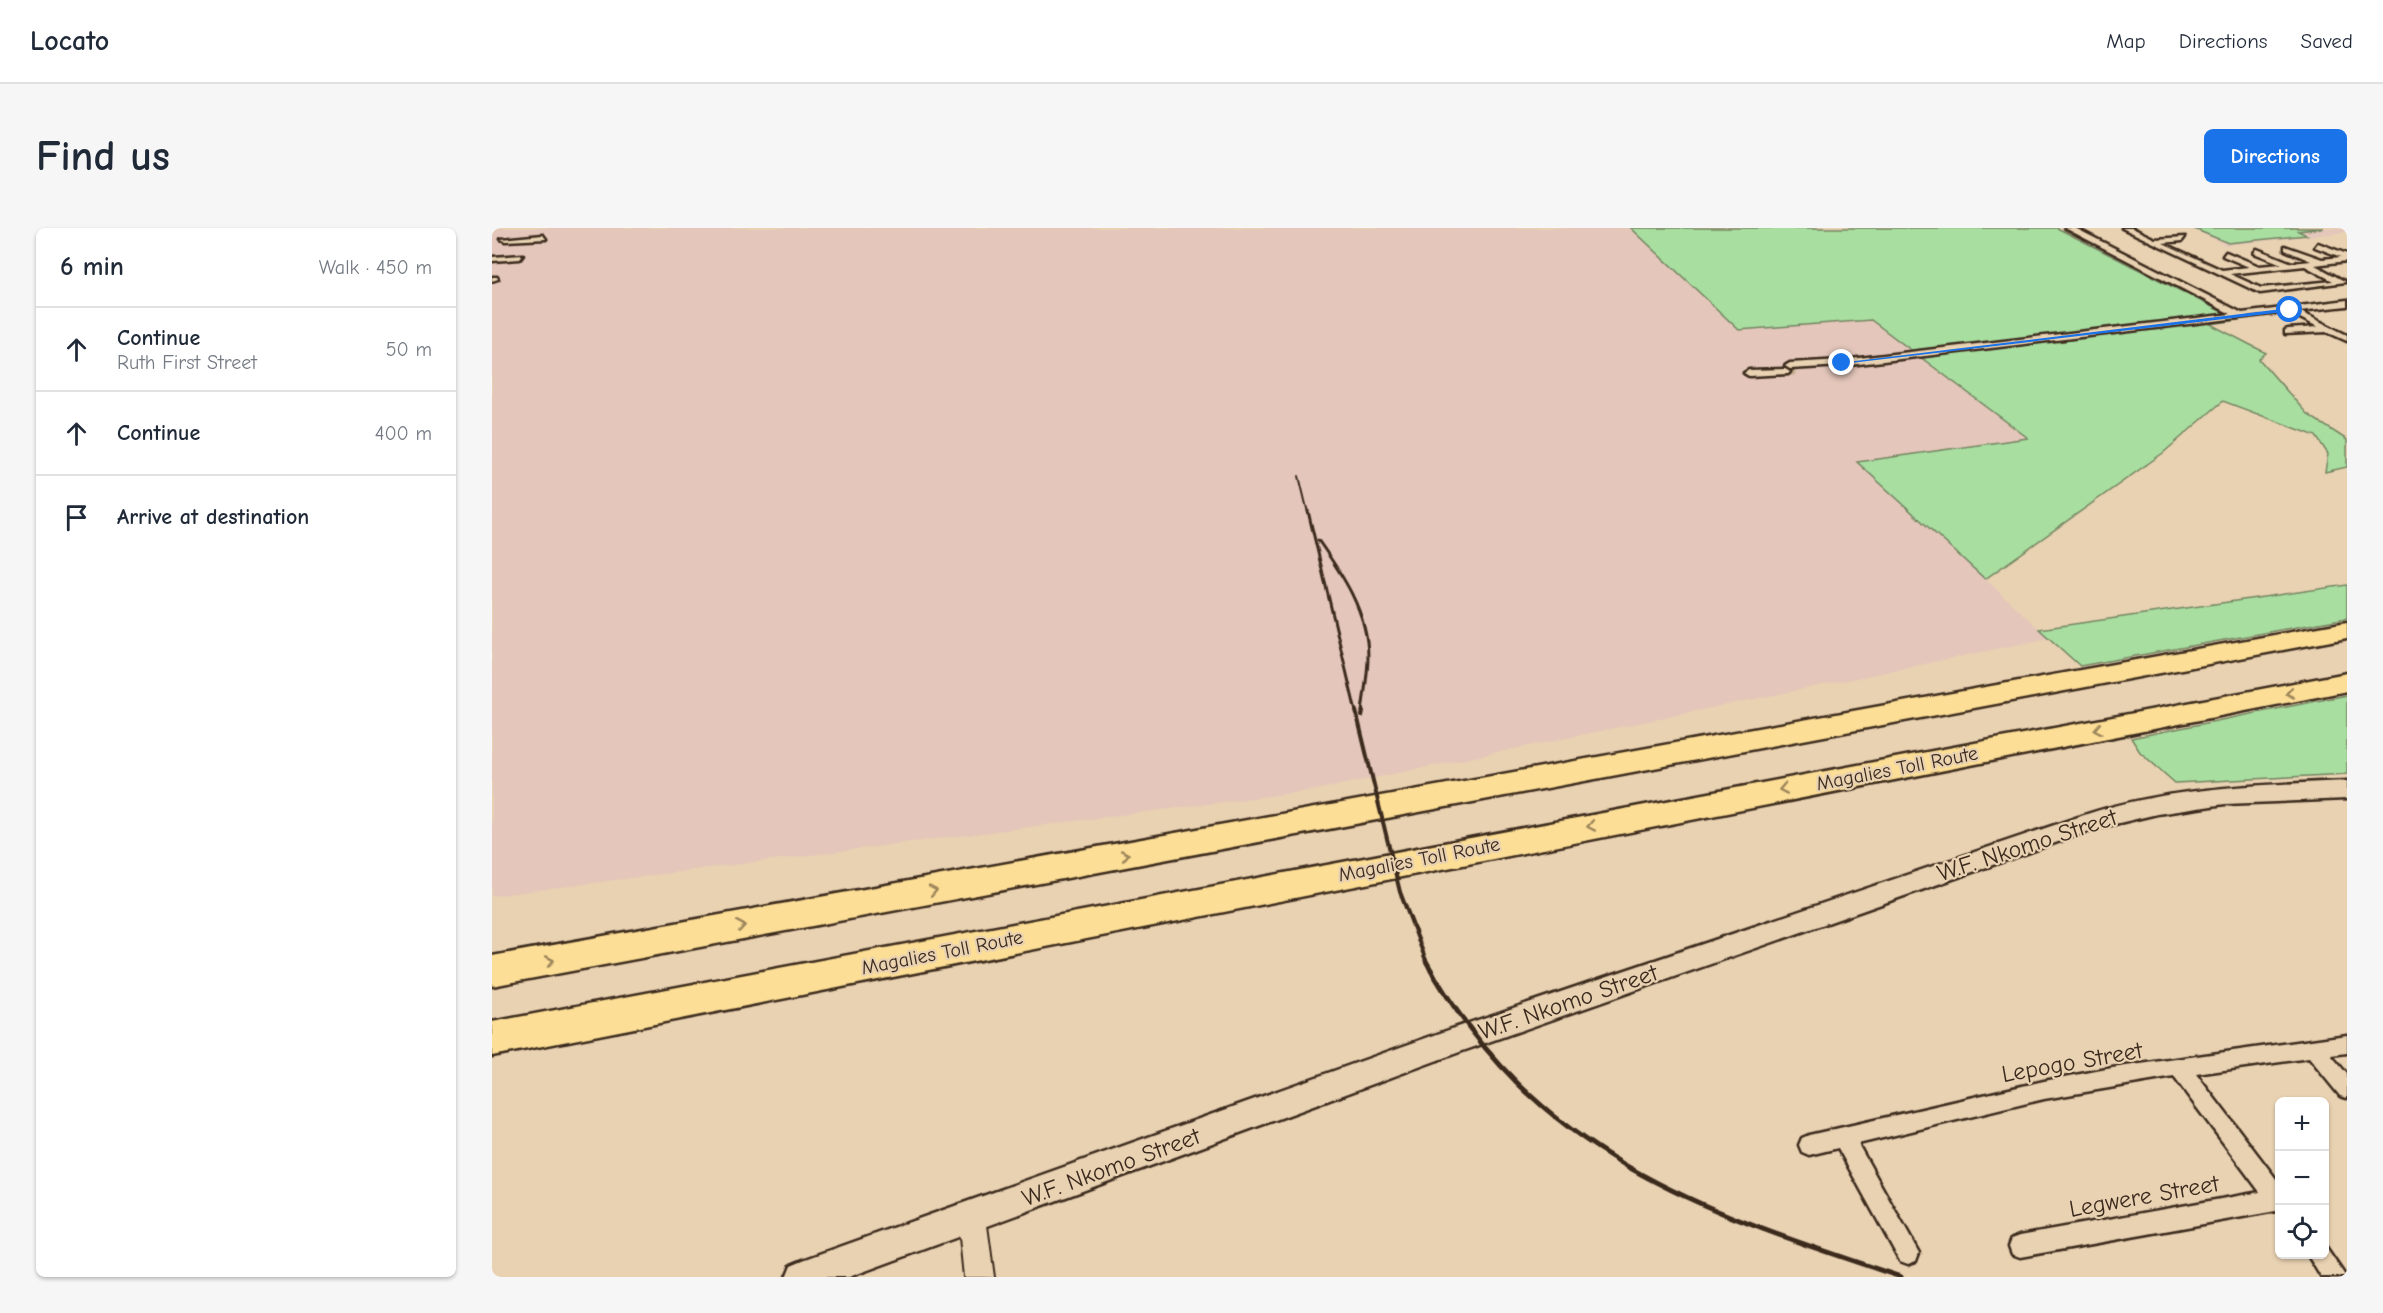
<!DOCTYPE html>
<html lang="en">
<head>
<meta charset="utf-8">
<style>
  body { margin:0; font-family:"Comic Neue",sans-serif; background:#f6f6f7; color:#1f2937 }
  .controls { position:absolute; right:18px; bottom:18px; display:grid; overflow:hidden; border-radius:9px; box-shadow:0 2px 4px #0004 }
  .controls button { width:54px; height:54px; display:grid; place-items:center; padding:0; border:0; border-bottom:2px solid #e0e1e3; background:#fff; color:#1f2937; font:30px sans-serif }
  .stop { position:absolute; width:18px; height:18px; margin:-14px; border:4px solid #1a73e8; border-radius:50%; background:#fff }
  .stop.end { background:#1a73e8; border-color:#fff; box-shadow:0 2px 6px #0008 }
  .list { margin:0; padding:0; list-style:none }
  h2 { display:flex; justify-content:space-between; align-items:center; height:78px; margin:0; padding:0 24px; font-size:26px }
  h2 small { font-size:20px; font-weight:400; color:#747a83 }
  .list li { display:grid; grid-template-columns:39px 1fr auto; gap:18px; align-items:center; box-sizing:border-box; height:84px; padding:0 24px; border-top:2px solid #e0e1e3 }
  .list b { display:block; font-size:22px; white-space:nowrap }
  .list p { margin:0; font-size:20px; white-space:nowrap; color:#747a83 }
  .list em { font-size:20px; font-style:normal; color:#747a83 }
  .icon { flex:none; width:33px; height:33px; fill:none; stroke:currentColor; stroke-width:2; stroke-linecap:round; stroke-linejoin:round }
  .map { position:relative; flex:none; width:1855px; height:1049px; overflow:hidden; border-radius:9px }
  header { display:flex; align-items:center; gap:36px; box-sizing:border-box; height:84px; padding:0 30px; background:#fff; border-bottom:2px solid #e0e1e3 }
  header strong { font-size:28px }
  nav { display:flex; gap:33px; margin-inline-start:auto; font-size:21px }
  .intro { display:flex; align-items:center; justify-content:space-between; box-sizing:border-box; height:144px; padding:0 36px }
  h1 { margin:0; font-size:42px }
  .button { padding:15px 27px; border-radius:9px; background:#1a73e8; color:#fff; font-size:21px; font-weight:700 }
  main { display:flex; gap:36px; padding:0 36px }
  aside { flex:1; background:#fff; border-radius:9px; box-shadow:0 2px 4px #0004 }
  .map>svg:first-child { display:block }
</style>
</head>
<body>
<header>
<strong>Locato</strong>
<nav><a>Map</a><a>Directions</a><a>Saved</a></nav>
</header>
<div class="intro"><h1>Find us</h1><a class="button">Directions</a></div>
<main>
<aside>
<h2>6 min<small>Walk · 450 m</small></h2>
<ul class="list">
<li><svg class="icon" aria-label="ahead" viewBox="0 0 24 24"><path d="M12 20V5M6 11l6-6 6 6"/></svg><div><b>Continue</b><p>Ruth First Street</p></div><em>50 m</em></li>
<li><svg class="icon" aria-label="ahead" viewBox="0 0 24 24"><path d="M12 20V5M6 11l6-6 6 6"/></svg><div><b>Continue</b></div><em>400 m</em></li>
<li><svg class="icon" aria-label="arrive" viewBox="0 0 24 24"><path d="M6 21V4h12l-3 4 3 4H6"/></svg><div><b>Arrive at destination</b></div></li>
</ul>
</aside>
<div class="map">
<svg width="1855" height="1049" viewBox="0 0 1855 1049">
  <rect width="100%" height="100%" fill="#e9d2b2"/>
  <filter id="ink" filterUnits="userSpaceOnUse"><feTurbulence type="fractalNoise" baseFrequency=".0167" numOctaves="2"/><feDisplacementMap in="SourceGraphic" scale="12" xChannelSelector="R" yChannelSelector="G"/><feConvolveMatrix kernelMatrix="1 2 1 2 8 2 1 2 1" color-interpolation-filters="sRGB"/></filter>
  <g filter="url(#ink)">
    <g fill="#e4c6ba">
      <path d="M0 0H1139L1247 102 1379 92 1537 211 1366 234 1557 410 824 562 0 668Z"/>
      <path d="M1698 0H1855V4L1734 17Z"/>
    </g>
    <g fill="#a9dea1" stroke="#728460" stroke-width="1.5">
      <path d="M1139 0H1565L1746 92 1718 96 1774 125 1767 131 1815 186 1855 212V239L1833 244 1836 226 1824 208 1731 173 1671 225 1493 351 1365 234 1536 210 1379 92 1247 102Z"/>
      <path d="M1700 0H1831L1806 3 1815 7 1736 15Z"/>
      <path d="M1855 357V390L1588 438 1547 401Z"/>
      <path d="M1855 467V546L1683 555 1648 524 1639 510Z"/>
    </g>
    <g fill="none" stroke-linecap="round" stroke-linejoin="round">
      <path stroke="#c6b094" stroke-width="10" stroke-dasharray="10 5" stroke-linecap="butt" d="M1293 144 1303 142"/>
      <g stroke="#3b2a1e" stroke-width="5">
        <g id="minor">
          <path d="M1573 0H1583L1750 85 1855 72V78L1807 83 1855 107V113L1835 104 1793 106V102L1796 101 1826 99 1796 84 1350 138 1298 141 1293 138 1298 135 1350 132 1739 86Z"/>
          <path d="M1630 0H1640L1663 11 1693 9 1690 13 1671 15 1730 42 1757 39 1731 28 1734 24 1767 38 1790 36 1762 25 1765 21 1800 35 1819 33 1793 22V18L1830 31 1849 29 1823 19 1826 15 1855 26V33L1823 37 1854 54 1768 65ZM1813 38 1841 53 1769 60 1738 46Z"/>
          <path d="M51 7 54 11 13 13 9 11Z"/>
          <path d="M31 27 28 31 0 33V29Z"/>
          <path d="M0 49H5L6 51 0 53Z"/>
          <path d="M1293 141 1298 144 1296 146 1257 148 1252 145 1257 142Z"/>
          <path d="M1855 807V825L1839 827 1855 846V870L1848 868 1817 830 1704 846 1788 956V985L1784 983 1528 1029 1520 1026 1517 1018 1520 1010 1528 1007 1768 964 1682 849 1552 871 1366 916 1427 1025 1424 1033 1416 1036 1408 1033 1346 920 1317 927 1310 924 1307 917 1310 910 1317 907 1552 853 1620 840Z"/>
          <path d="M1832 1017 1854 1049H1829L1815 1026H1832Z"/>
        </g>
      </g>
      <g stroke="#3b2a1e" stroke-width="4">
        <path id="tertiary" d="M480 976 490 980 494 990 502 1049H472L466 990 470 980Z"/>
      </g>
      <g stroke="#3b2a1e" stroke-width="5">
        <path id="secondary" d="M1855 553V571L1733 576 1665 586 1606 600 965 825 357 1049H294L299 1037 311 1032 965 799 1595 586C1679 559 1767 557 1855 553Z"/>
      </g>
      <g stroke="#3b2a1e" stroke-width="5">
        <g id="motorway">
          <path d="M1855 394V410L0 758V728Z"/>
          <path d="M1855 445V463L0 828V794Z"/>
        </g>
      </g>
      <use href="#minor" fill="#e9d2b2" fill-rule="evenodd"/>
      <use href="#tertiary" fill="#e9d2b2" fill-rule="evenodd"/>
      <use href="#secondary" fill="#e9d2b2" fill-rule="evenodd"/>
      <use href="#motorway" fill="#fcde96" fill-rule="evenodd"/>
      <path stroke="#3b2a1e" stroke-width="2" d="M807 248 816 285"/>
      <g stroke="#3b2a1e" stroke-width="3">
        <path d="M816 283 864 484"/>
        <path d="M826 312C850 346 876 384 876 429 876 447 872 466 870 484"/>
      </g>
      <g stroke="#3b2a1e" stroke-width="4">
        <path d="M864 483 908 664 935 735"/>
        <path d="M870 488 871 483"/>
      </g>
      <path stroke="#3b2a1e" stroke-width="5" d="M934 733C1043 929 1210 983 1409 1049"/>
    </g>
    <defs><path id="oneway-chevron" d="M-2-3.5L2.5 0L-2 3.5" fill="none" stroke-width="1.6" stroke-linecap="round" stroke-linejoin="round" transform="scale(1.5)"/></defs>
    <g stroke="#9c845a">
      <use href="#oneway-chevron" transform="translate(1798 465) rotate(169)"/>
      <use href="#oneway-chevron" transform="translate(1606 501) rotate(169)"/>
      <use href="#oneway-chevron" transform="translate(1291 561) rotate(169)"/>
      <use href="#oneway-chevron" transform="translate(1099 598) rotate(169)"/>
      <use href="#oneway-chevron" transform="translate(633 627) rotate(-11)"/>
      <use href="#oneway-chevron" transform="translate(441 663) rotate(-11)"/>
      <use href="#oneway-chevron" transform="translate(249 698) rotate(-10)"/>
      <use href="#oneway-chevron" transform="translate(58 733) rotate(-10)"/>
    </g>
  </g>
  <path fill="#1a73e8" d="M1798 80 1800 83 1350 136 1347 135Z"/>
  <g text-anchor="middle" stroke-width="4.5" stroke-linejoin="round" paint-order="stroke">
    <g font-size="20" fill="#3b2a1e" stroke="#e9d2b2">
      <text transform="translate(1405 540) rotate(-11)" y="7">Magalies Toll Route</text>
      <text transform="translate(927 631) rotate(-11)" y="7">Magalies Toll Route</text>
      <text transform="translate(450 724) rotate(-11)" y="7">Magalies Toll Route</text>
    </g>
    <g font-size="24" fill="#3b2a1e" stroke="#e9d2b2">
      <text transform="translate(1535 617) rotate(-18)" y="8">W.F. Nkomo Street</text>
      <text transform="translate(1076 774) rotate(-19)" y="8">W.F. Nkomo Street</text>
      <text transform="translate(1580 834) rotate(-10)" y="8">Lepogo Street</text>
      <text transform="translate(619 939) rotate(-20)" y="8">W.F. Nkomo Street</text>
      <text transform="translate(1652 968) rotate(-10)" y="8">Legwere Street</text>
    </g>
  </g>
</svg>
<div class="controls">
<button>+</button>
<button>−</button>
<button><svg class="icon" aria-label="locate" viewBox="0 0 24 24"><circle cx="12" cy="12" r="6"/><path d="M12 2v4M12 18v4M2 12h4M18 12h4"/></svg></button>
</div>
<div class="stop" style="left:1798px;top:82px"></div>
<div class="stop end" style="left:1350px;top:135px"></div>
</div>
</main>
</body>
</html>
